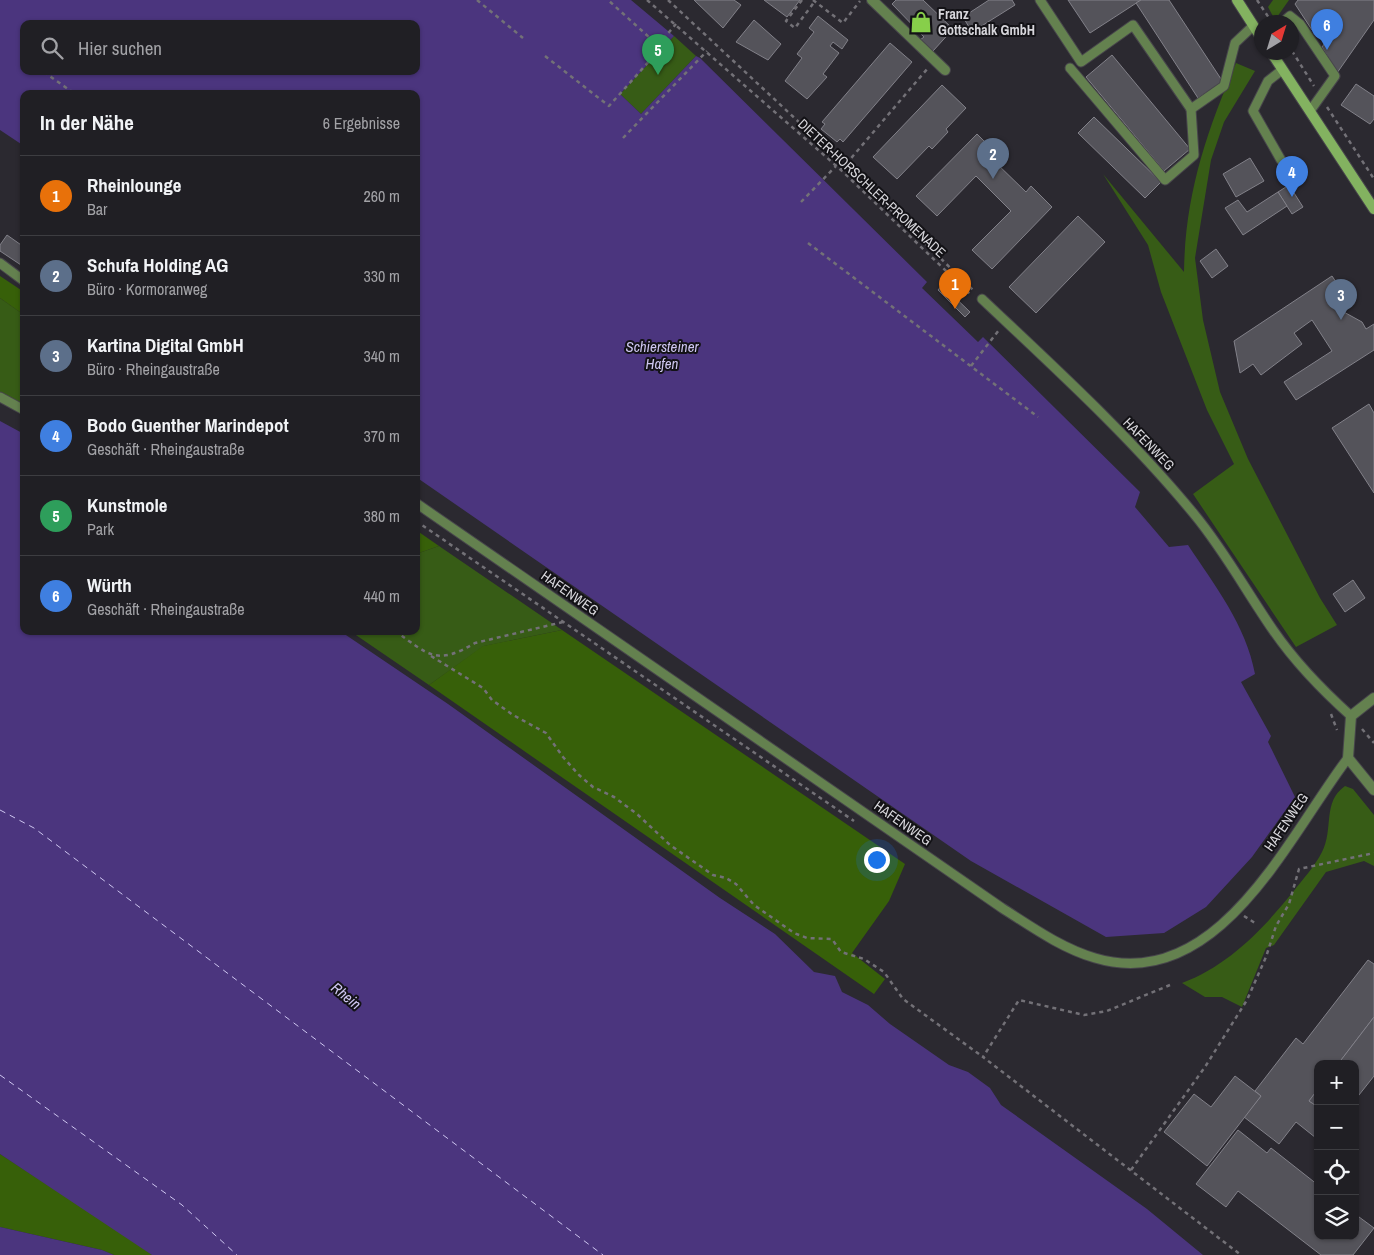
<!DOCTYPE html>
<html lang="de">
<head>
<meta charset="utf-8">
<style>
  body { margin:0; font-family:"Archivo Narrow",sans-serif; background:#28272c; color:#f1f3f6 }
  .controls { position:absolute; right:15px; bottom:15px; display:grid; overflow:hidden; border-radius:10px; box-shadow:0 1px 4px #0004 }
  .controls button { width:45px; height:45px; display:grid; place-items:center; padding:0; border:0; border-bottom:1px solid #3d3d41; background:#201f24; color:#f1f3f6; font:25px sans-serif }
  .compass { position:absolute; left:1254px; top:15px; width:45px; height:45px; border-radius:50%; background:#201f24; box-shadow:0 1px 4px #0004; rotate:38deg }
  .you { position:absolute; left:876px; top:859px; width:18px; height:18px; margin:-12px; border:4px solid #fff; border-radius:50%; background:#1a73e8; box-shadow:0 0 0 8px #1a73e833 }
  .badge { display:grid; place-items:center; width:32px; height:32px; border-radius:50%; background:#db2777; color:#fff; font-size:16px; font-weight:700 }
  .pin { position:absolute; translate:-50% -41px; filter:drop-shadow(0 1px 2px #0008) }
  .pin::after { content:''; position:absolute; top:26px; width:18px; height:15px; background:inherit; clip-path:polygon(0 0,100% 0,50% 100%) }
  .list { margin:0; padding:0; list-style:none }
  h2 { display:flex; justify-content:space-between; align-items:center; height:65px; margin:0; padding:0 20px; font-size:21px }
  h2 small { font-size:16px; font-weight:400; color:#a2a2a6 }
  .list li { display:grid; grid-template-columns:32px 1fr auto; gap:15px; align-items:center; box-sizing:border-box; height:80px; padding:0 20px; border-top:1px solid #3d3d41 }
  .list b { display:block; font-size:19px; white-space:nowrap }
  .list p { margin:0; font-size:16px; white-space:nowrap; color:#a2a2a6 }
  .list em { font-size:16px; font-style:normal; color:#a2a2a6 }
  .icon { flex:none; width:28px; height:28px; fill:none; stroke:currentColor; stroke-width:2; stroke-linecap:round; stroke-linejoin:round }
  .map { position:relative; flex:none; width:1374px; height:1255px; overflow:hidden }
  .search { position:absolute; background:#201f24; box-shadow:0 1px 4px #0004; left:20px; top:20px; width:400px; height:55px; display:flex; align-items:center; gap:12px; box-sizing:border-box; padding:0 18px; border-radius:10px; color:#a2a2a6; font-size:19px }
  .panel { position:absolute; background:#201f24; box-shadow:0 1px 4px #0004; left:20px; top:90px; width:400px; height:545px; border-radius:10px }
  .map>svg:first-child { display:block }
</style>
</head>
<body>
<div class="map">
<svg width="1374" height="1255" viewBox="0 0 1374 1255">
  <rect width="100%" height="100%" fill="#2b2930"/>
  <g fill="#375c16">
    <path d="M1273 0H1289L1275 20 1268 7Z"/>
    <path d="M674 36 696 56 641 114 620 94Z"/>
    <path d="M1236 63 1255 71 1224 122 1211 160 1195 258 1203 320 1220 392 1248 459 1320 598 1337 625 1296 647 1193 494 1234 464 1207 410 1161 292 1148 245 1103 174 1184 272C1185 195 1206 133 1236 63Z"/>
    <path d="M0 298 24 315V408L0 393Z"/>
    <path d="M439 546 562 630 484 646 429 685 350 631H416V554Z"/>
    <path d="M1345 786 1353 789 1374 815V866L1364 861 1326 872 1274 945 1266 948 1242 1007 1222 997H1205L1182 983C1229 965 1262 930 1293 892 1303 879 1315 866 1322 852 1334 829 1322 802 1345 786Z"/>
  </g>
  <g fill="#376009">
    <path d="M0 276 24 292V315L0 298Z"/>
    <path d="M416 530 439 546 416 554Z"/>
    <path d="M562 630 905 864 889 901 852 953 885 979 874 994 429 685 483 646Z"/>
    <path d="M0 1154 132 1240 152 1255H114L102 1250 0 1227Z"/>
  </g>
  <g fill="#4b357e" fill-rule="evenodd">
    <path d="M0 0H631L674 36 620 94 641 114 696 56 700 58 927 282 922 288 978 342 983 337 1140 492 1135 507 1169 547 1188 545C1215 586 1246 625 1255 674L1241 682 1271 736 1268 742 1295 797 1252 857 1206 907 1164 933 1106 937 971 861 416 477V94H24V146L0 130ZM24 24H416V71H24Z"/>
    <path d="M0 421 24 434V631H340L448 704 720 898 775 934 814 972 835 976 842 992 868 1005 890 1024 949 1065 968 1072 990 1088 1001 1105 1147 1209 1203 1255H152L0 1154Z"/>
    <path d="M0 1227 102 1250 114 1255H0Z"/>
  </g>
  <g fill="none" stroke-linecap="round" stroke-linejoin="round">
    <g stroke="#cec6f0" stroke-width="1" stroke-dasharray="6 5" stroke-linecap="butt">
      <path d="M0 810 34 828 603 1255"/>
      <path d="M0 1075 182 1205 237 1255"/>
    </g>
  </g>
  <g fill="#54535a" stroke="#828189">
    <path d="M694 0H734L741 5 723 28Z"/>
    <path d="M764 0H800L787 17Z"/>
    <path d="M896 0H923L953 29 933 51 920 40 924 37 892 4Z"/>
    <path d="M989 0H1012L1015 5 972 32 963 17Z"/>
    <path d="M1068 0H1141L1090 33Z"/>
    <path d="M1141 0H1169L1223 82 1198 98 1136 3Z"/>
    <path d="M1298 0H1374V20L1337 73 1322 47 1338 25 1323 14 1312 30 1295 4Z"/>
    <path d="M818 16 848 40 842 49 833 42 830 46 839 53 823 74 827 77 807 99 785 81 802 58 797 54 814 32 809 28Z"/>
    <path d="M754 20 781 44 768 60 736 42Z"/>
    <path d="M890 43 912 62 843 142 840 139 837 142 821 129 825 124 822 122Z"/>
    <path d="M1112 55 1190 149 1164 171 1086 77Z"/>
    <path d="M1356 84 1374 96V119L1370 124 1341 105Z"/>
    <path d="M942 85 966 108 946 129 948 132 932 149 929 146 897 179 873 157Z"/>
    <path d="M1094 117 1161 182 1145 198 1078 133Z"/>
    <path d="M977 134 997 154 992 159 1026 192 1031 186 1052 207 992 269 972 250 1011 211 976 176 937 216 916 196Z"/>
    <path d="M1250 158 1264 181 1236 197 1223 174Z"/>
    <path d="M1289 185 1303 207 1292 214 1278 192Z"/>
    <path d="M1278 192 1287 206 1243 235 1225 208 1238 200 1247 212Z"/>
    <path d="M1078 216 1105 242 1036 313 1009 287Z"/>
    <path d="M7 235 24 247V267L0 251V245Z"/>
    <path d="M1216 249 1228 266 1212 278 1200 261Z"/>
    <path d="M1332 276 1346 297 1335 304 1342 311 1362 322 1366 329 1374 324V350L1296 400 1284 382 1332 351 1312 320 1294 333 1302 344 1261 375 1253 364 1240 373 1234 341Z"/>
    <path d="M942 285 970 312 965 317 938 290Z"/>
    <path d="M1369 404 1374 413V493L1332 428Z"/>
    <path d="M1353 580 1365 598 1345 612 1333 594Z"/>
    <path d="M1368 960 1374 964V1017L1338 1064H1318V1089L1309 1101 1318 1107V1135L1316 1138 1296 1122 1279 1144 1244 1117 1261 1096 1255 1091 1296 1038 1303 1044Z"/>
    <path d="M1374 1017V1076L1355 1100V1064H1338Z"/>
    <path d="M1235 1076 1261 1096 1207 1166 1164 1132 1194 1094 1211 1107Z"/>
    <path d="M1318 1089V1107L1309 1101Z"/>
    <path d="M1238 1130 1267 1153 1271 1148 1318 1185V1236H1355V1214L1374 1228 1353 1255H1321L1238 1191 1226 1207 1196 1184Z"/>
  </g>
  <g fill="none" stroke-linecap="round" stroke-linejoin="round">
    <g stroke="#47454b" stroke-width="11">
      <g id="service">
        <path d="M1040 0 1081 62 1133 25 1191 109 1224 86 1235 43 1253 26"/>
        <path d="M1283 22 1290 16 1300 24 1335 76 1310 111"/>
        <path d="M1070 68 1165 180 1194 155 1191 109"/>
        <path d="M1281 160 1253 111 1268 81 1282 70"/>
        <path d="M0 263 24 281"/>
        <path d="M982 299C1055 368 1131 437 1194 514 1224 550 1246 591 1273 630 1295 662 1322 690 1351 716"/>
        <path d="M0 397 24 410"/>
        <path d="M416 503 1002 908C1032 927 1061 948 1095 958 1218 995 1289 835 1348 758"/>
      </g>
    </g>
    <g stroke="#47454b" stroke-width="12">
      <g id="minor">
        <path d="M872 0 945 70"/>
        <path d="M1374 698 1351 716 1348 758 1374 790"/>
      </g>
    </g>
    <g stroke="#47454b" stroke-width="12">
      <g id="secondary">
        <path d="M1237 0 1262 39"/>
        <path d="M1271 52 1374 209"/>
      </g>
    </g>
    <g stroke="#737177" stroke-width="2.5" stroke-dasharray="4 4" stroke-linecap="butt">
      <path d="M477 0 523 38"/>
      <path d="M647 0 841 170 971 295"/>
      <path d="M668 0 845 165 974 291"/>
      <path d="M802 0 786 21 795 28 815 1"/>
      <path d="M813 0 843 23 860 1"/>
      <path d="M1257 0 1271 21"/>
      <path d="M658 45 676 24"/>
      <path d="M1292 51 1314 86"/>
      <path d="M545 56 609 106 661 48 608 0"/>
      <path d="M44 72 75 94"/>
      <path d="M1327 107 1374 179"/>
      <path d="M623 138 707 51"/>
      <path d="M841 170 928 68"/>
      <path d="M801 202 836 166"/>
      <path d="M808 243 1038 417"/>
      <path d="M971 366 999 330"/>
      <path d="M416 521 854 821"/>
      <path d="M395 631C429 655 436 666 475 643L563 622"/>
      <path d="M431 656 483 688 492 700 513 715 546 733 563 757 579 775 593 787 614 797 637 814 670 845 713 875 726 878 736 884 754 905 794 933 807 938 832 939 841 952 864 959 884 972 903 999 983 1057"/>
      <path d="M1331 714 1337 730"/>
      <path d="M1362 729 1374 743"/>
      <path d="M1244 916 1255 923"/>
      <path d="M1170 985 1107 1011 1084 1015 1019 1000 983 1057 1241 1255"/>
      <path d="M1131 1170 1205 1067 1247 1000 1266 957 1276 926 1289 904 1299 869 1374 853"/>
    </g>
    <use href="#service" stroke="#64814f" stroke-width="9"/>
    <use href="#minor" stroke="#64814f" stroke-width="10"/>
    <use href="#secondary" stroke="#83b260" stroke-width="10"/>
  </g>
  <defs>
    <g id="shop-bare" transform="scale(1.725)"><path d="M-5-2.5h2.3a2.7 3.5 0 0 1 5.4 0H5L5.5 6h-11ZM-1.5-2.5h3a1.5 2.3 0 0 0-3 0Z" fill="#87cf4a" stroke="#131216" stroke-width="2.5" paint-order="stroke"/></g>
  </defs>
  <g fill-rule="evenodd">
    <use href="#shop-bare" x="921" y="22"/>
  </g>
  <g text-anchor="middle" stroke-width="4" stroke-linejoin="round" paint-order="stroke">
    <g font-size="14" font-weight="bold" fill="#d7d6db" stroke="#131216" text-anchor="start">
      <text x="938" y="19">Franz<tspan x="938" dy="16">Gottschalk GmbH</tspan></text>
    </g>
    <g font-size="14" fill="#d7d6db" stroke="#131216">
      <text transform="translate(872 188) rotate(43)" y="5">DIETER-HORSCHLER-PROMENADE</text>
      <text transform="translate(1149 444) rotate(46)" y="5">HAFENWEG</text>
      <text transform="translate(570 593) rotate(35)" y="5">HAFENWEG</text>
      <text transform="translate(1286 822) rotate(-56)" y="5">HAFENWEG</text>
      <text transform="translate(903 823) rotate(35)" y="5">HAFENWEG</text>
    </g>
    <g font-size="15" font-style="italic" fill="#cec6f0" stroke="#131216">
      <text x="662" y="352">Schiersteiner<tspan x="662" dy="17">Hafen</tspan></text>
      <text transform="translate(346 996) rotate(39)" y="5">Rhein</text>
    </g>
  </g>
</svg>
<div class="controls">
<button>+</button>
<button>−</button>
<button><svg class="icon" aria-label="locate" viewBox="0 0 24 24"><circle cx="12" cy="12" r="6"/><path d="M12 2v4M12 18v4M2 12h4M18 12h4"/></svg></button>
<button><svg class="icon" aria-label="layers" viewBox="0 0 24 24"><path d="M12 4l9 5-9 5-9-5zM3 14l9 5 9-5"/></svg></button>
</div>
<svg class="compass" viewBox="-18 -18 36 36"><path d="M0-13l5 13h-10z" fill="#e53935"/><path d="M0 13l5-13h-10z" fill="#a2a2a6"/></svg>
<div class="you"></div>
<div class="pin badge" style="left:955px;top:309px;background:#e8710a">1</div>
<div class="pin badge" style="left:993px;top:179px;background:#5c6f8a">2</div>
<div class="pin badge" style="left:1341px;top:320px;background:#5c6f8a">3</div>
<div class="pin badge" style="left:1292px;top:197px;background:#3f7fe0">4</div>
<div class="pin badge" style="left:658px;top:75px;background:#2e9e5b">5</div>
<div class="pin badge" style="left:1327px;top:50px;background:#3f7fe0">6</div>
<div class="search"><svg class="icon" aria-label="search" viewBox="0 0 24 24"><circle cx="10" cy="10" r="6"/><path d="M15 15l6 6"/></svg>Hier suchen</div>
<section class="panel">
<h2>In der Nähe<small>6 Ergebnisse</small></h2>
<ul class="list">
<li><span class="badge" style="background:#e8710a">1</span><div><b>Rheinlounge</b><p>Bar</p></div><em>260 m</em></li>
<li><span class="badge" style="background:#5c6f8a">2</span><div><b>Schufa Holding AG</b><p>Büro · Kormoranweg</p></div><em>330 m</em></li>
<li><span class="badge" style="background:#5c6f8a">3</span><div><b>Kartina Digital GmbH</b><p>Büro · Rheingaustraße</p></div><em>340 m</em></li>
<li><span class="badge" style="background:#3f7fe0">4</span><div><b>Bodo Guenther Marindepot</b><p>Geschäft · Rheingaustraße</p></div><em>370 m</em></li>
<li><span class="badge" style="background:#2e9e5b">5</span><div><b>Kunstmole</b><p>Park</p></div><em>380 m</em></li>
<li><span class="badge" style="background:#3f7fe0">6</span><div><b>Würth</b><p>Geschäft · Rheingaustraße</p></div><em>440 m</em></li>
</ul>
</section>
</div>
</body>
</html>
